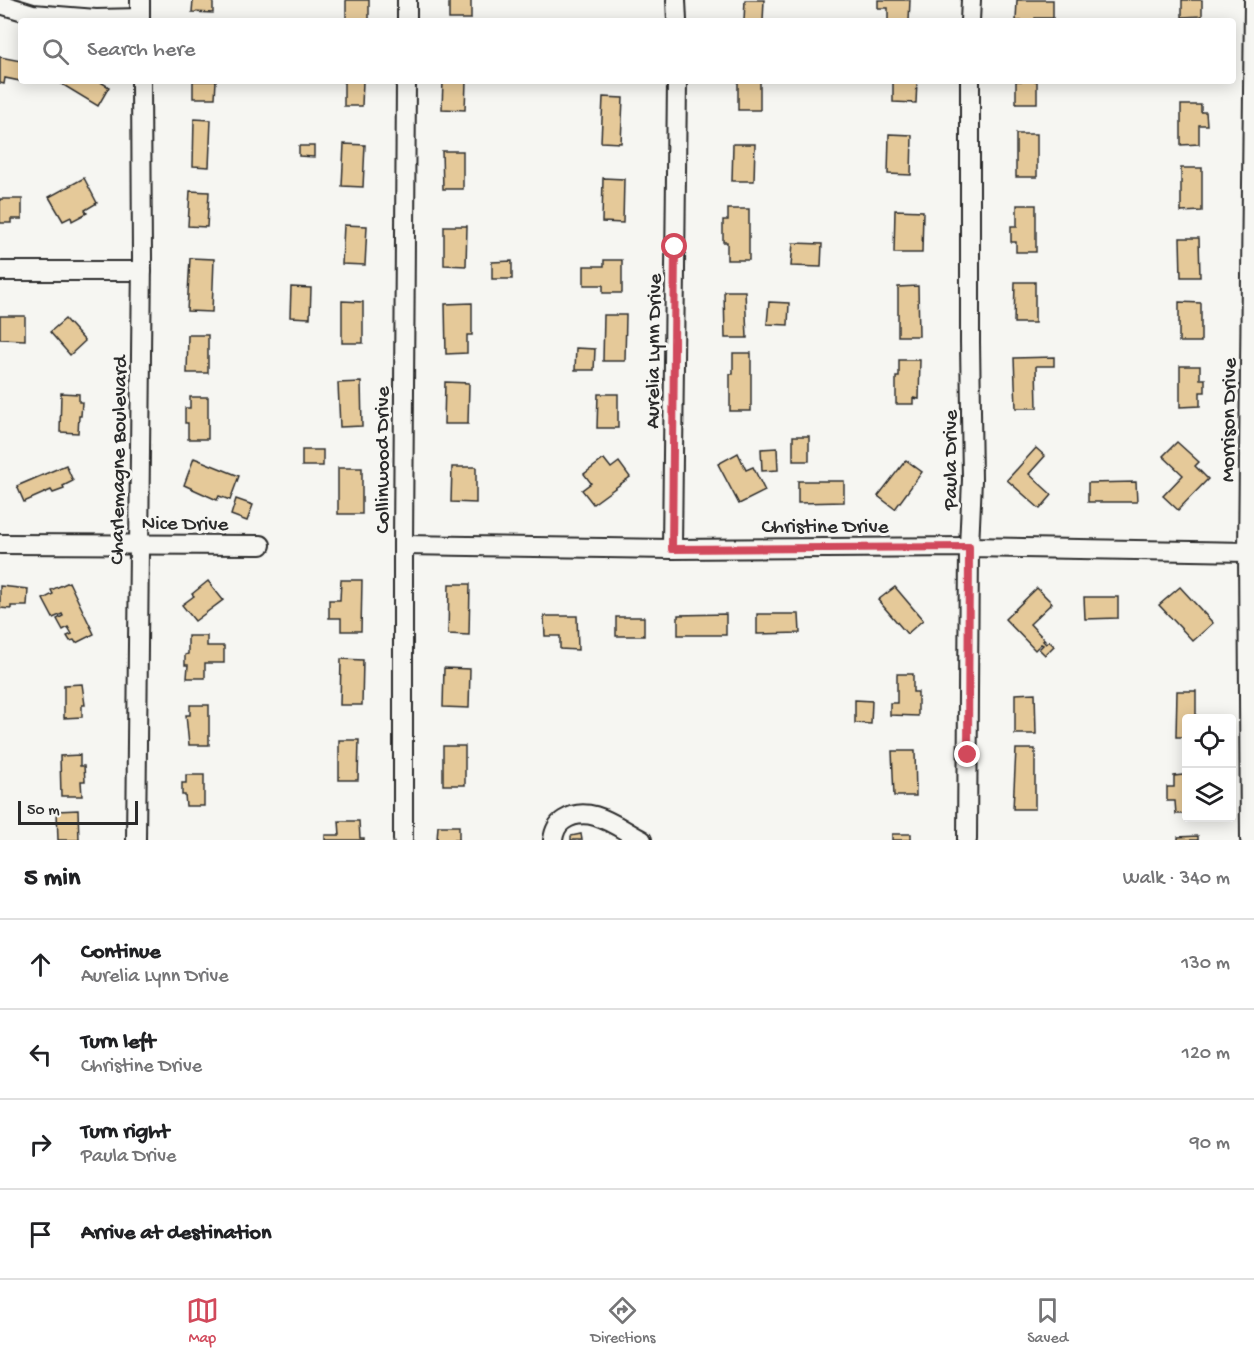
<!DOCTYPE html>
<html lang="en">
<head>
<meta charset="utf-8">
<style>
  body { margin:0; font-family:"Gochi Hand",sans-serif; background:#f6f6f6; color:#202124 }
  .controls { position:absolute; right:18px; bottom:18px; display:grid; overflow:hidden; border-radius:6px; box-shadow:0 3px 15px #0003 }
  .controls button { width:54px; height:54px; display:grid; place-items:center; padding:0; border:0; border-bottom:2px solid #e0e0e0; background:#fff; color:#202124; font:30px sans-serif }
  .scale { position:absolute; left:18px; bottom:15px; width:120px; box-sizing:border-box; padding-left:6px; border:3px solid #2b2b2b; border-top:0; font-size:16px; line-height:21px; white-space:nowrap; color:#2b2b2b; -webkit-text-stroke:4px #f6f6f2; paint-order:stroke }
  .stop { position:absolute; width:18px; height:18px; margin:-14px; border:4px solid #d1495b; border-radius:50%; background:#fff }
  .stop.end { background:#d1495b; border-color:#fff; box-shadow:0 2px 6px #0008 }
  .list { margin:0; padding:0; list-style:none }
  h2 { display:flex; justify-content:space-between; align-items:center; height:78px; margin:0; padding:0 24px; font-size:26px }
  h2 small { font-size:20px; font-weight:400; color:#757577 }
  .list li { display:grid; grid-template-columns:39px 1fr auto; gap:18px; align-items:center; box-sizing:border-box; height:90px; padding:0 24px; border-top:2px solid #e0e0e0 }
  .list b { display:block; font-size:22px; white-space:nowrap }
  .list p { margin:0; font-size:20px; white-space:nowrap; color:#757577 }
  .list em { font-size:20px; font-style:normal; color:#757577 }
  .icon { flex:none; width:33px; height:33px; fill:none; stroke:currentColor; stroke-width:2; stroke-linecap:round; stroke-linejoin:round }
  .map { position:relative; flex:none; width:1254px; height:840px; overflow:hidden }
  .search { position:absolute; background:#fff; box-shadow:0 3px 15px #0003; left:18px; right:18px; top:18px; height:66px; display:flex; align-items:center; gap:15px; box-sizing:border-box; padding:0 21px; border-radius:6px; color:#757577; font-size:22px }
  .sheet { height:438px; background:#fff }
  nav { display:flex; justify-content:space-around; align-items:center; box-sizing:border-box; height:84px; border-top:2px solid #e0e0e0; background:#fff; font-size:16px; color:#757577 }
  nav a { display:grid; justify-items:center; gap:3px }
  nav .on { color:#d1495b }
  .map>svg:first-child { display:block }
</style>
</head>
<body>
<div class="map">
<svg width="1254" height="840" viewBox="0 0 1254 840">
  <rect width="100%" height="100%" fill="#f6f6f2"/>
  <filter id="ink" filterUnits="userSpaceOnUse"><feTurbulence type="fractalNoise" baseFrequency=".0167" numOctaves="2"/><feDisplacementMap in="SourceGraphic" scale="12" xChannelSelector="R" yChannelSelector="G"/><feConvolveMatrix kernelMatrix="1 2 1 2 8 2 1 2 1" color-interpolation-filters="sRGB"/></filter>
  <g filter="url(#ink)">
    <g fill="#e5c999" stroke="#2b2b2b" stroke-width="1.5">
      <path d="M193 0H213V13L192 12Z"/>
      <rect x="346" y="0" width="23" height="21"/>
      <rect x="449" y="0" width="22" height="19"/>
      <path d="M745 0H764L763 21H744Z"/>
      <path d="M878 0H910L909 21H888V8H878Z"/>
      <path d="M1017 0H1053V18H1035V21H1016Z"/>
      <path d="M1182 0H1202V16L1182 17Z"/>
      <path d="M0 57 21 61 20 81 5 78 4 84 0 83Z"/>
      <path d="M61 81H99L109 87 98 106 60 83Z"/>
      <path d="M193 81H216L215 98H193Z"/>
      <path d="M344 81H363L362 106H344Z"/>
      <path d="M443 81H466L465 110 442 109Z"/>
      <rect x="738" y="81" width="22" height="29"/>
      <path d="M893 81H917L916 103 893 102Z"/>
      <rect x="1016" y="81" width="21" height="22"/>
      <path d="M603 97 623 98 621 143 601 142Z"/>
      <path d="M1181 105H1201V112H1206L1207 125H1199V144L1181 145Z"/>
      <path d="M194 119 211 120 209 167 193 166Z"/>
      <path d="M889 134 912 135 911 175 888 174Z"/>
      <rect x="1016" y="134" width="21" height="43"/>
      <path d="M344 144 365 145 363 187 342 186Z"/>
      <path d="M733 144H755L754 181H732Z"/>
      <path d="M299 146H314V157L299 156Z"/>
      <path d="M442 151H463V189H443Z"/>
      <path d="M1181 168H1202V211L1181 212Z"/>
      <path d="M84 178 97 203 85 210 87 213 72 221 71 217 63 221 49 197Z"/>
      <path d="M603 178 624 179 623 223 602 222Z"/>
      <path d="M190 191 209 192 207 227 188 226Z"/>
      <path d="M0 199H22V219H11V223H0Z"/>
      <path d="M1017 205H1036V252H1016V242H1011V226H1017Z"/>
      <path d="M728 209H749V260H727V242H723V220H728Z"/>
      <path d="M895 210 923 211 922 253H894Z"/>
      <path d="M344 225 367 226 365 265 342 264Z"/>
      <path d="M444 226H467L466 266 444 265Z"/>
      <path d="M1180 238H1199L1200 277H1181Z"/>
      <path d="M793 243 822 244 821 267 791 266Z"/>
      <path d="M190 258 214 259 212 312 187 311Z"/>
      <path d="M604 260H622V293H603V285H584V266H604Z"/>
      <path d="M512 261V279H492V262Z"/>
      <path d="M1015 282H1035V323H1014Z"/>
      <path d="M918 286 919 336H898V287Z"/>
      <path d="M291 287 311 288 310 318 290 317Z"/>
      <path d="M724 291H745L747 338H725Z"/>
      <path d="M342 301 363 302V343H342Z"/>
      <path d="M769 302 789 303 788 325 767 324Z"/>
      <path d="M1179 302 1201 303V342H1179Z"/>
      <path d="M472 303V335H467V353L446 354 445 304Z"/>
      <path d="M604 315H626L625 361H603Z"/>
      <path d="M0 316H25V340L0 339Z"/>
      <path d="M65 319 85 341 70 355 50 332Z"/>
      <path d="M188 335H208V373H187Z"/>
      <path d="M576 348 595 349 594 370H575Z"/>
      <path d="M733 353H751V411H730V374H733Z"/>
      <path d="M1054 357V366H1036L1037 408H1016L1014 358Z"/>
      <path d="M899 360H920L919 399 913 398V404H896V377H899Z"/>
      <path d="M1180 366H1200V379H1205V392H1200V406L1180 407Z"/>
      <path d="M361 382 362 426 340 427 338 383Z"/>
      <path d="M445 382 469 383 468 424H444Z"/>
      <path d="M61 393 79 394V402H82L81 416H79L78 433 60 432Z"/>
      <path d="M598 394H618V428H597Z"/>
      <path d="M190 397H208V439H188V423H185V408H190Z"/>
      <rect x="793" y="436" width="16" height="25"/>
      <path d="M1177 442 1199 462 1195 466 1208 479 1178 510 1163 496 1183 475 1163 456Z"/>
      <path d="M777 448 778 470 762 471 761 449Z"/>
      <path d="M1036 448 1045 456 1029 474 1052 495 1040 509 1007 480Z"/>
      <rect x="302" y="450" width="21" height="16"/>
      <path d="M738 453 746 470 753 467 765 491 739 504 718 464Z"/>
      <path d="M194 458 239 476 230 500 219 496 217 500 184 485Z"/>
      <path d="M604 459 611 468 619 462 630 477 593 504 582 490 591 483 584 474Z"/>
      <path d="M906 460 922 472 895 509 878 496Z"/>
      <path d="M66 465 73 481 63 486 64 489 53 493 51 490 24 502 17 486Z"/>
      <path d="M452 467H476V503L451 502Z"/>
      <rect x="338" y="468" width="24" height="46"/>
      <path d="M798 481H844V502L798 503Z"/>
      <path d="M1136 482 1137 502H1088V483Z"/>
      <path d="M236 499 253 505 247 521 231 515Z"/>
      <path d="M341 580H362L361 631H341V618H329V600H340Z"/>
      <path d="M208 581 223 600 195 621 182 605 194 596 192 594Z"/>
      <path d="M69 582 94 634 76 643 74 640 70 641 67 636 72 634 68 627 63 630 57 619 63 616 62 614 53 618 43 599 53 594 51 590Z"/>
      <path d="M449 584H470L469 635 448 634Z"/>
      <path d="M0 586 28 589 27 606H11V609L0 608Z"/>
      <path d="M895 587 923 620 907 634 878 600Z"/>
      <path d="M1180 587 1213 623 1193 641 1159 605Z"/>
      <path d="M1037 588 1052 603 1030 624 1045 640 1043 641 1046 644 1049 641 1054 646 1045 655 1039 649 1043 645 1041 644 1035 650 1005 619Z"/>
      <path d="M1084 597H1118V618L1085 619Z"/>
      <path d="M726 614V635H678V615Z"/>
      <path d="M757 614H799L800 633 757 634Z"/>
      <path d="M544 616H577L578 650 560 649V636H545Z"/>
      <rect x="616" y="617" width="28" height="19"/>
      <path d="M188 636H207V646H224V663H205V678H187L188 665H185V655L188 654Z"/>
      <path d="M341 659 363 660 362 705H340Z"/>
      <path d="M444 668 470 669 469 708 443 707Z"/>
      <path d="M897 674H913V692H918V716L890 715V703H897Z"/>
      <path d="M82 684 85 705H82V717L64 718V685Z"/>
      <path d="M1177 691H1196V718H1186V737H1176Z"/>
      <path d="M1035 693 1036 734H1015V694Z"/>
      <path d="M855 700 872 701 871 724 855 723Z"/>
      <path d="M190 705H209V745H189L186 715H190Z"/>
      <path d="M339 740H359L358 780H339Z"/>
      <rect x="443" y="746" width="22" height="39"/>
      <path d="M1016 749H1035V809H1013Z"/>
      <path d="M892 751H915L916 796H894Z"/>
      <path d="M80 755V766H84L85 781H81L82 796H61L60 756Z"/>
      <path d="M186 775H204V806H186L185 795H182V783H186Z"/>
      <path d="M1183 775H1186V814H1176L1175 801H1167V787H1174V776Z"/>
      <path d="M78 810 79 840H58L57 811Z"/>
      <path d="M339 821H359L360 838H364V840H325V835H340Z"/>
      <path d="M438 826H459V840H437Z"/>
      <path d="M581 834 582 840H571V836Z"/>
      <rect x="892" y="834" width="19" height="6"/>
      <path d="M1198 836V840H1178V837Z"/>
    </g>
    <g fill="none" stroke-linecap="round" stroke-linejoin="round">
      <g stroke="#2b2b2b" stroke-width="22">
        <g id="minor">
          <path d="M140 0V21"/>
          <path d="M676 0 677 21"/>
          <path d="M0 4 33 14 96 19 140 18"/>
          <path d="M407 21V0"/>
          <path d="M970 21 971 0"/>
          <path d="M0 271H142"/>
          <path d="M0 544 261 545"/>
          <path d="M403 545 672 549 969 547 1248 552"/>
          <path d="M672 549 677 81"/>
          <path d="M136 840 142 258 141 81"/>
          <path d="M403 840V545L406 81"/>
          <path d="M553 840C554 832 556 825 564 820 590 803 618 828 642 840"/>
          <path d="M967 840 969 547 972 480 970 342V81"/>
          <path d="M1250 840 1248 552 1254 0"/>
        </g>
      </g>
      <use href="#minor" stroke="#f6f6f2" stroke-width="18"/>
    </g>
  </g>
  <g fill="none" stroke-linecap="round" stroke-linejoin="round" filter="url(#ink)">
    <path stroke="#d1495b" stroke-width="8" d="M675 247 672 549 969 547 968 755"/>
  </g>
  <g text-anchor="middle" stroke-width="6" stroke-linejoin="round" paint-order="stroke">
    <g font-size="21" fill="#2b2b2b" stroke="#f6f6f2">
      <text transform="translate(652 351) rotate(-89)" y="7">Aurelia Lynn Drive</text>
      <text transform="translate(1227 420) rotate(-89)" y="7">Morrison Drive</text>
      <text transform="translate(117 460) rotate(-89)" y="7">Charlemagne Boulevard</text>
      <text transform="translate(381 460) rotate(-90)" y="7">Collinwood Drive</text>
      <text transform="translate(949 460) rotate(-90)" y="7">Paula Drive</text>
      <text transform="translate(185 522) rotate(1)" y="7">Nice Drive</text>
      <text x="825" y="532">Christine Drive</text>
    </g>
  </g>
</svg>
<div class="controls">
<button><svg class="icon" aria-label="locate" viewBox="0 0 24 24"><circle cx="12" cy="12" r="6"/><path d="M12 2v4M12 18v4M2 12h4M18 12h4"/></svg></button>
<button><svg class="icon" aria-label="layers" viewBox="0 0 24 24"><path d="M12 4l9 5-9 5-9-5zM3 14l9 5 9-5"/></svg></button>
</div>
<div class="scale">50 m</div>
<div class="stop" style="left:675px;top:247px"></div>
<div class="stop end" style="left:968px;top:755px"></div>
<div class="search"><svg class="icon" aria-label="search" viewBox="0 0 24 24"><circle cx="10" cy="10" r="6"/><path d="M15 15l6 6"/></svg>Search here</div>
</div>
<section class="sheet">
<h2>5 min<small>Walk · 340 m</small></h2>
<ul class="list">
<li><svg class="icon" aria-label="ahead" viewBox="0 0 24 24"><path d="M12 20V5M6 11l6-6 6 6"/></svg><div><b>Continue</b><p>Aurelia Lynn Drive</p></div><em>130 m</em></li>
<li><svg class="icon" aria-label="left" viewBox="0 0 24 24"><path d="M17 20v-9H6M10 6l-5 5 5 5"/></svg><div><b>Turn left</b><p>Christine Drive</p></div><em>120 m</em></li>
<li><svg class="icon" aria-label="right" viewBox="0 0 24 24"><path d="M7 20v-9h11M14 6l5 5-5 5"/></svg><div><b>Turn right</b><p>Paula Drive</p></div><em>90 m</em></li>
<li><svg class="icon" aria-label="arrive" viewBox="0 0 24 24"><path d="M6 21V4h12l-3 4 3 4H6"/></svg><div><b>Arrive at destination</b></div></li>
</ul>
</section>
<nav>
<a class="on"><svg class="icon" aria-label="map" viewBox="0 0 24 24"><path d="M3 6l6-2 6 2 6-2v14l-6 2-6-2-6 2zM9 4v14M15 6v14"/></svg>Map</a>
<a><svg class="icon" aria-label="directions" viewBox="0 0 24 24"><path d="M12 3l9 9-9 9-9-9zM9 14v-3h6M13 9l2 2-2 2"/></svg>Directions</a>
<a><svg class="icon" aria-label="saved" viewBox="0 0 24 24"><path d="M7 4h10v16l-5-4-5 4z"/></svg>Saved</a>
</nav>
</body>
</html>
